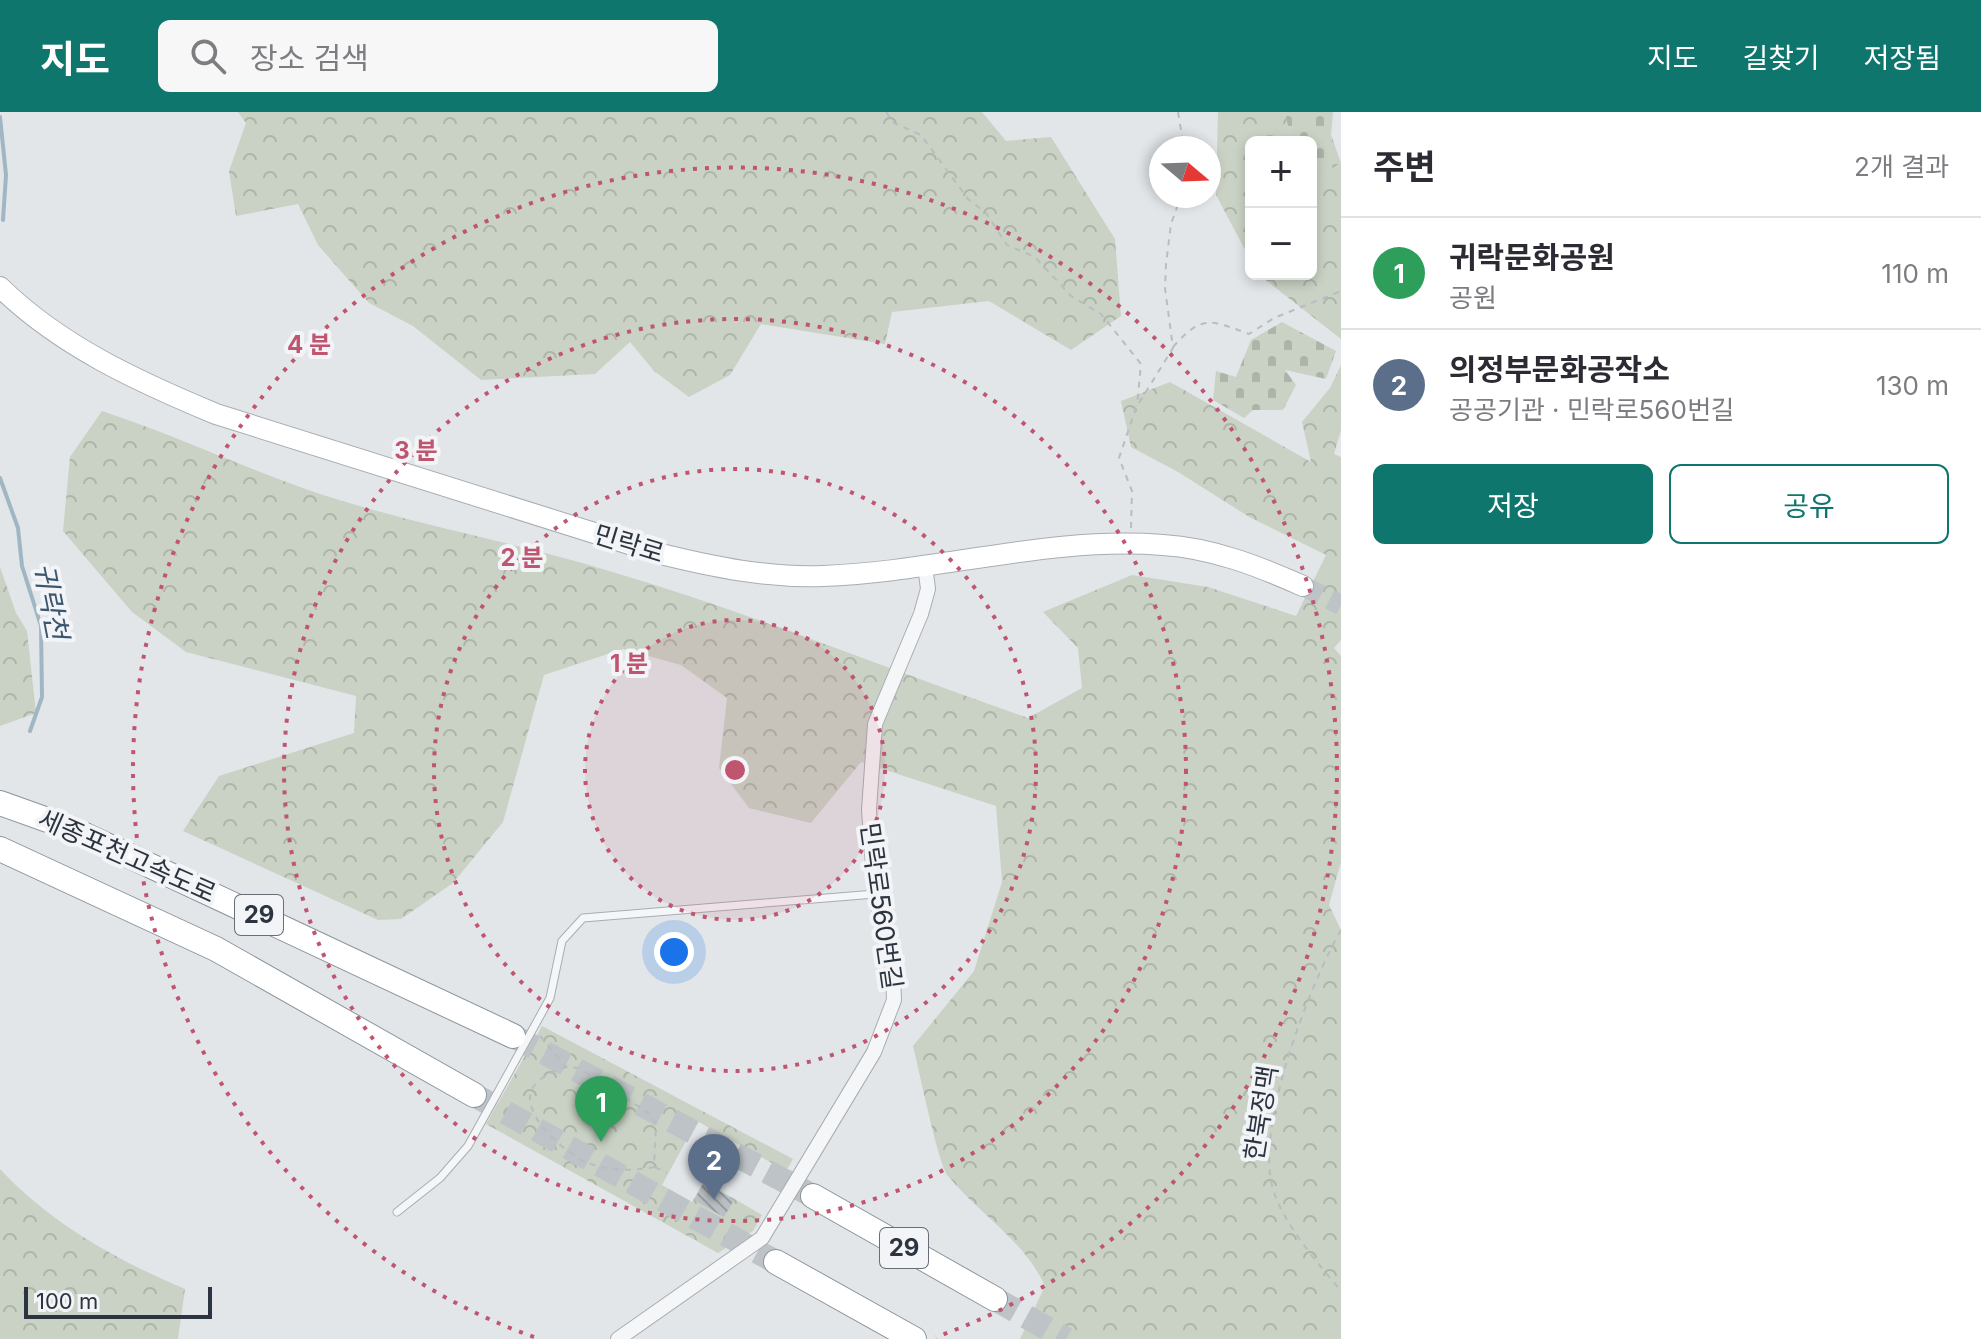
<!DOCTYPE html>
<html lang="ko">
<head>
<meta charset="utf-8">
<style>
  body { margin:0; font-family:Inter,"Noto Sans KR",sans-serif; background:#f7f7f7; color:#2b2b33 }
  .controls { position:absolute; right:24px; top:24px; display:grid; overflow:hidden; border-radius:12px; box-shadow:0 4px 12px #0003 }
  .controls button { width:72px; height:72px; display:grid; place-items:center; padding:0; border:0; border-bottom:2px solid #e1e1e2; background:#fff; color:#2b2b33; font:40px sans-serif }
  .compass { position:absolute; left:1149px; top:24px; width:72px; height:72px; border-radius:50%; background:#fff; box-shadow:0 4px 12px #0003; rotate:109deg }
  .scale { position:absolute; left:24px; bottom:20px; width:188px; box-sizing:border-box; padding-left:8px; border:4px solid #2c353f; border-top:0; font-size:22px; line-height:28px; white-space:nowrap; color:#2c353f; -webkit-text-stroke:6px #f2f4f7; paint-order:stroke }
  .you { position:absolute; left:674px; top:840px; width:28px; height:28px; margin:-20px; border:6px solid #fff; border-radius:50%; background:#1a73e8; box-shadow:0 0 0 12px #1a73e833 }
  .badge { display:grid; place-items:center; width:52px; height:52px; border-radius:50%; background:#0f766e; color:#fff; font-size:26px; font-weight:700 }
  .pin { position:absolute; translate:-50% -66px; filter:drop-shadow(0 2px 4px #0008) }
  .pin::after { content:''; position:absolute; top:42px; width:28px; height:24px; background:inherit; clip-path:polygon(0 0,100% 0,50% 100%) }
  .list { margin:0; padding:0; list-style:none }
  h2 { display:flex; justify-content:space-between; align-items:center; height:104px; margin:0; padding:0 32px; font-size:34px }
  h2 small { font-size:26px; font-weight:400; color:#7c7c81 }
  .list li { display:grid; grid-template-columns:52px 1fr auto; gap:24px; align-items:center; box-sizing:border-box; height:112px; padding:0 32px; border-top:2px solid #e1e1e2 }
  .list b { display:block; font-size:30px; white-space:nowrap }
  .list p { margin:0; font-size:26px; white-space:nowrap; color:#7c7c81 }
  .list em { font-size:26px; font-style:normal; color:#7c7c81 }
  .actions { display:flex; gap:16px; padding:24px 32px }
  .actions a { flex:1; padding:18px 0; border:2px solid #0f766e; border-radius:12px; text-align:center; font-size:28px; color:#0f766e }
  .actions .main { background:#0f766e; color:#fff }
  .icon { flex:none; width:44px; height:44px; fill:none; stroke:currentColor; stroke-width:2; stroke-linecap:round; stroke-linejoin:round }
  .map { position:relative; flex:none; width:1341px; height:1227px; overflow:hidden }
  header { display:flex; align-items:center; gap:48px; box-sizing:border-box; height:112px; padding:0 40px; background:#0f766e; color:#fff }
  header strong { font-size:38px }
  nav { display:flex; gap:44px; margin-inline-start:auto; font-size:28px }
  .search { width:560px; height:72px; background:#f7f7f7; display:flex; align-items:center; gap:20px; box-sizing:border-box; padding:0 28px; border-radius:12px; color:#7c7c81; font-size:30px }
  main { display:flex }
  aside { flex:1; background:#fff }
  .map>svg:first-child { display:block }
</style>
</head>
<body>
<header>
<strong>지도</strong>
<div class="search"><svg class="icon" aria-label="search" viewBox="0 0 24 24"><circle cx="10" cy="10" r="6"/><path d="M15 15l6 6"/></svg>장소 검색</div>
<nav><a>지도</a><a>길찾기</a><a>저장됨</a></nav>
</header>
<main>
<div class="map">
<svg width="1341" height="1227" viewBox="0 0 1341 1227">
  <defs>
    <pattern id="forest-crowns" width="20" height="18" patternUnits="userSpaceOnUse" patternTransform="scale(2)"><rect width="20" height="18" fill="#c9d2c4"/><path d="M2 6a3 3 0 1 1 6 0M12 15a3 3 0 1 1 6 0" fill="none" stroke="#adb5a9"/></pattern>
    <pattern id="cemetery-stones" width="16" height="16" patternUnits="userSpaceOnUse" patternTransform="scale(2)"><rect width="16" height="16" fill="#c9d2c4"/><path d="M2 7V4a2 2 0 0 1 4 0v3zM10 15v-3a2 2 0 0 1 4 0v3z" fill="#adb5a9"/></pattern>
    <pattern id="building-back-hatch" width="6" height="6" patternUnits="userSpaceOnUse" patternTransform="scale(2)"><rect width="6" height="6" fill="#babfc5"/><path d="M-1 5l2 2M0 0l6 6M5-1l2 2" fill="none" stroke="#979ca1"/></pattern>
  </defs>
  <rect width="100%" height="100%" fill="#e2e6e9"/>
  <g fill="url(#forest-crowns)">
    <path d="M238 0H982L1006 29 1051 25 1115 127 1121 204 1071 238 989 189 892 200 885 232 761 212 730 263 689 285 654 259 630 230 595 262 481 268 413 214 369 191 318 133 298 92 236 104 229 59 246 11Z"/>
    <path d="M1218 0H1284L1293 30H1251V149L1216 83Z"/>
    <path d="M1311 46 1329 58 1341 51V227L1258 162H1311Z"/>
    <path d="M1341 253V318L1334 342 1341 345V528L1334 536 1341 544V750L1329 793 1341 818V1227H1020L1045 1174C1024 1128 979 1102 948 1064 938 1052 919 957 913 934L974 859 1002 770 996 694 861 650 811 711 749 696 719 656 727 586 681 553 623 537 544 563 503 710 453 771 401 807 378 808 183 719 219 664 354 621 356 584 186 540 132 500 63 419 70 345 102 299C177 324 249 358 323 383 420 414 519 431 616 461 756 503 890 558 1028 606L1082 576 1078 536 1043 500 1132 463 1208 475 1296 504 1326 443 1251 406 1178 360 1131 335 1121 289 1170 270 1311 350 1302 310 1330 276Z"/>
    <path d="M0 455 16 501 27 519 36 601 0 614Z"/>
    <path d="M542 914 793 1047 786 1059 697 1009 662 1073 692 1090 704 1069 762 1103 753 1119 718 1141 486 1012Z"/>
    <path d="M0 1057C50 1111 118 1149 185 1177L178 1227H0Z"/>
  </g>
  <g fill="url(#cemetery-stones)">
    <path d="M1284 0H1333L1331 23 1341 51 1329 58 1311 46V30H1293Z"/>
    <path d="M1282 210 1336 239 1326 267 1285 258 1296 273 1283 298H1253L1244 306 1213 288 1216 259 1236 265 1251 228Z"/>
  </g>
  <g fill="none" stroke-linecap="round" stroke-linejoin="round">
    <g stroke="#a1b6c5" stroke-width="4">
      <path d="M0 5 6 63 3 108"/>
      <path d="M0 366 18 416 22 454 41 514 42 585 30 619"/>
    </g>
  </g>
  <path fill="url(#building-back-hatch)" d="M704 1070 734 1088 724 1105 694 1088Z"/>
  <g fill="none" stroke-linecap="round" stroke-linejoin="round">
    <path stroke="#bec3c7" stroke-width="20" stroke-dasharray="20 10" stroke-linecap="butt" d="M1303 474 1341 493"/>
    <g stroke="#bec3c7" stroke-width="24" stroke-dasharray="24 12" stroke-linecap="butt">
      <path d="M513 924 813 1084"/>
      <path d="M474 983 776 1150"/>
      <path d="M995 1187 1066 1227"/>
    </g>
    <g stroke="#a8adb3" stroke-width="9">
      <path id="service" d="M397 1100 440 1066 468 1034 550 886 562 829 583 806 875 782"/>
    </g>
    <g stroke="#a8adb3" stroke-width="16">
      <path id="minor" d="M618 1227 762 1126 874 940 894 888 892 843 875 782 869 698 875 612 921 502 928 477 925 453"/>
    </g>
    <g stroke="#a8adb3" stroke-width="22">
      <path id="secondary" d="M0 175C60 234 139 270 216 302L661 442C714 455 767 466 823 464 937 460 1048 424 1163 433 1212 436 1258 454 1303 474"/>
    </g>
    <g stroke="#8b959e" stroke-width="26">
      <g id="motorway">
        <path d="M0 691 70 716 513 924"/>
        <path d="M0 737 216 837 474 983"/>
        <path d="M813 1084 995 1187"/>
        <path d="M776 1150 914 1227"/>
      </g>
    </g>
    <g stroke="#b9bcc0" stroke-width="2" stroke-dasharray="6 6" stroke-linecap="butt">
      <path d="M886 0 894 11 921 23 968 87 986 101 1007 133 1035 145 1071 184 1101 202 1141 252 1137 294"/>
      <path d="M1178 0 1184 36"/>
      <path d="M1173 235C1202 202 1211 208 1249 222L1274 206 1341 179"/>
      <path d="M1139 291 1173 236 1165 176 1166 152 1171 112 1181 84"/>
      <path d="M1131 416 1132 379 1119 346 1136 296"/>
      <path d="M1341 818C1310 872 1254 1016 1273 1077 1284 1113 1317 1150 1341 1179"/>
      <path d="M540 924 566 955 579 956 650 1002 656 1012 654 1055C633 1059 612 1059 591 1052 569 1045 515 1000 534 974 541 964 555 959 566 955"/>
      <path d="M655 1055 667 1061"/>
    </g>
    <use href="#service" stroke="#f5f6f8" stroke-width="7"/>
    <use href="#minor" stroke="#f5f6f8" stroke-width="14"/>
    <use href="#secondary" stroke="#fff" stroke-width="20"/>
    <use href="#motorway" stroke="#fff" stroke-width="24"/>
  </g>
  <circle cx="735" cy="658" r="150" fill="#c05570" fill-opacity=".12"/>
  <g fill="none" stroke="#c05570" stroke-width="4" stroke-dasharray="4 8">
    <circle cx="735" cy="658" r="150"/>
    <circle cx="735" cy="658" r="301"/>
    <circle cx="735" cy="658" r="451"/>
    <path d="M534 1225A602 602 0 1 1 936 1225"/>
  </g>
  <g text-anchor="middle" stroke-width="8" stroke-linejoin="round" paint-order="stroke">
    <g fill="#f2f4f7" stroke="#676e76" stroke-width="2">
      <rect x="235" y="783" width="48" height="40" rx="6"/>
      <rect x="880" y="1116" width="48" height="40" rx="6"/>
    </g>
    <g font-size="24" font-weight="bold" fill="#2c353f">
      <text x="259" y="811">29</text>
      <text x="904" y="1144">29</text>
    </g>
    <g font-size="26" fill="#2c353f" stroke="#f2f4f7">
      <text transform="translate(629 432) rotate(17)" y="9">민락로</text>
      <text transform="translate(127 744) rotate(24)" y="9">세종포천고속도로</text>
      <text transform="translate(881 794) rotate(82)" y="9">민락로560번길</text>
      <text transform="translate(1261 1001) rotate(-81)" y="9">한북정맥</text>
    </g>
    <g font-size="28" font-style="italic" fill="#3a576f" stroke="#f2f4f7">
      <text transform="translate(51 489) rotate(79)" y="10">귀락천</text>
    </g>
  </g>
  <circle cx="735" cy="658" r="12" fill="#c05570" stroke="#f2f4f7" stroke-width="4"/>
  <g font-size="24" text-anchor="middle" font-weight="bold" fill="#c05570" stroke="#f2f4f7" stroke-width="8" stroke-linejoin="round" paint-order="stroke">
    <text x="309" y="241">4 분</text>
    <text x="416" y="347">3 분</text>
    <text x="522" y="454">2 분</text>
    <text x="629" y="560">1 분</text>
  </g>
</svg>
<div class="controls">
<button>+</button>
<button>−</button>
</div>
<svg class="compass" viewBox="-18 -18 36 36"><path d="M0-13l5 13h-10z" fill="#e53935"/><path d="M0 13l5-13h-10z" fill="#7c7c81"/></svg>
<div class="scale">100 m</div>
<div class="you"></div>
<div class="pin badge" style="left:601px;top:1030px;background:#2e9e5b">1</div>
<div class="pin badge" style="left:714px;top:1088px;background:#5c6f8a">2</div>
</div>
<aside>
<h2>주변<small>2개 결과</small></h2>
<ul class="list">
<li><span class="badge" style="background:#2e9e5b">1</span><div><b>귀락문화공원</b><p>공원</p></div><em>110 m</em></li>
<li><span class="badge" style="background:#5c6f8a">2</span><div><b>의정부문화공작소</b><p>공공기관 · 민락로560번길</p></div><em>130 m</em></li>
</ul>
<div class="actions"><a class="main">저장</a><a>공유</a></div>
</aside>
</main>
</body>
</html>
